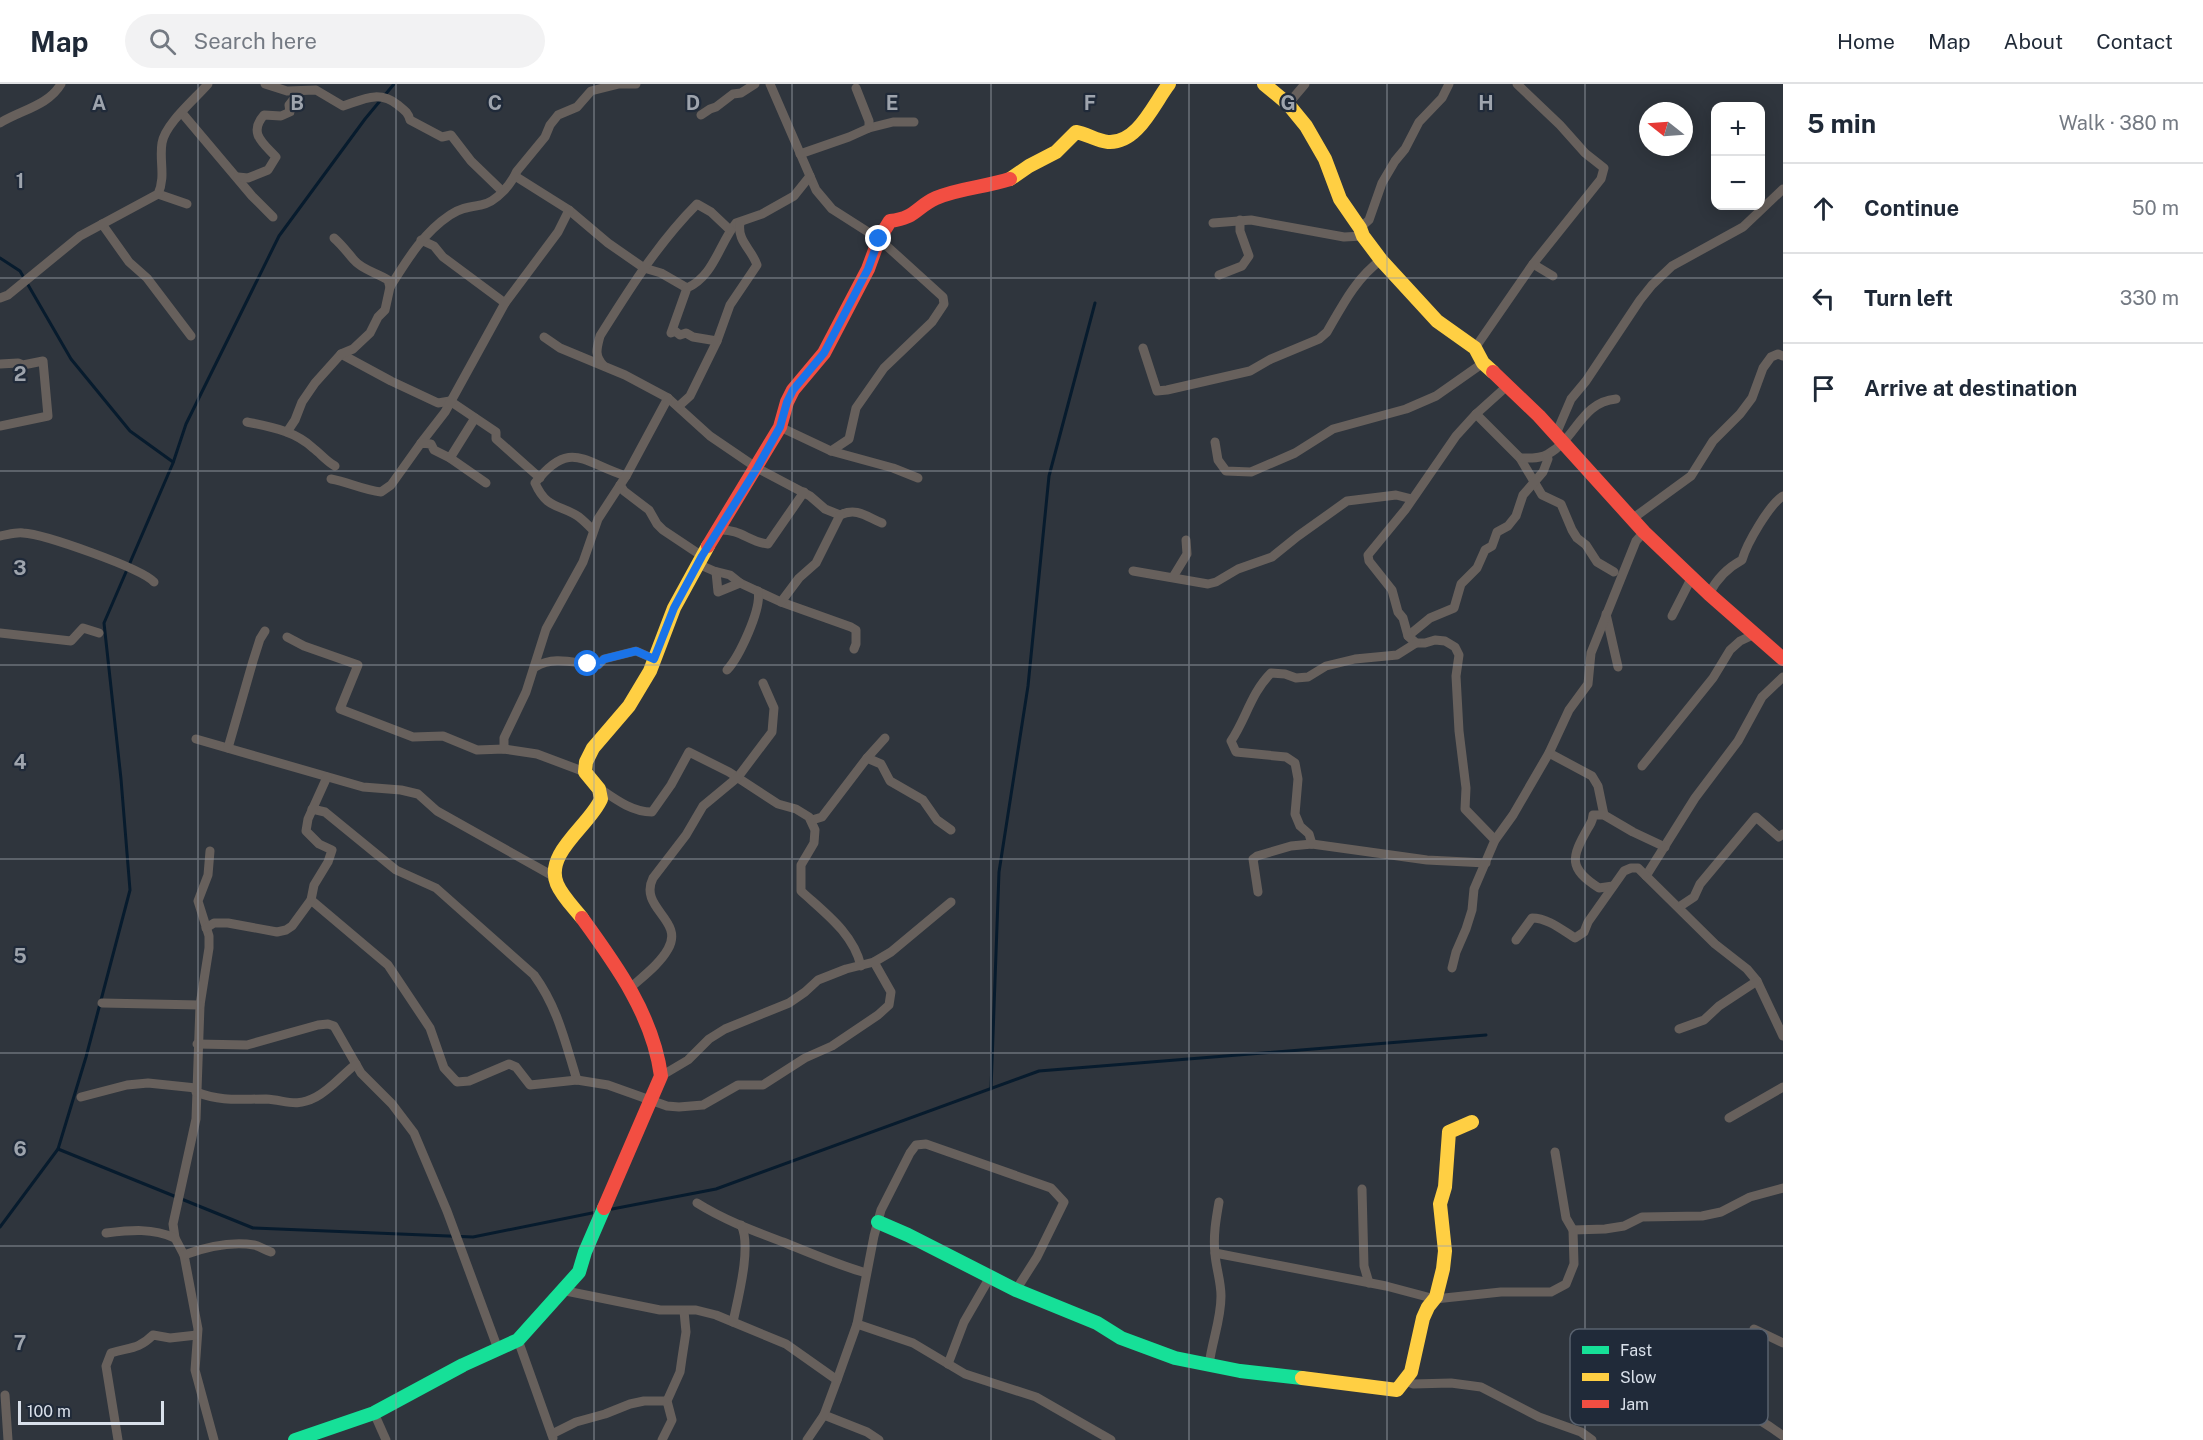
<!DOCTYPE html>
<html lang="en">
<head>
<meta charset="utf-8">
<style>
  body { margin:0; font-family:"Public Sans",sans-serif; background:#f2f2f3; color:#1f2937 }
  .controls { position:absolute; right:18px; top:18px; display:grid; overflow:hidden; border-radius:12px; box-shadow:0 3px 15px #0003 }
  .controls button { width:54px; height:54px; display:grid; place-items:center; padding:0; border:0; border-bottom:2px solid #e0e1e3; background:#fff; color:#1f2937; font:30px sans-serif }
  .compass { position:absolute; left:1639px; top:18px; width:54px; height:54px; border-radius:50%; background:#fff; box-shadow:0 3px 15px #0003; rotate:287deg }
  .scale { position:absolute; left:18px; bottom:15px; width:146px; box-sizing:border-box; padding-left:6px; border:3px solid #d9e0ea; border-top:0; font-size:16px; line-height:21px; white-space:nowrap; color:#d9e0ea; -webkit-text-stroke:4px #202a39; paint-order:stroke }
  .stop { position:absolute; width:18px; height:18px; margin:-14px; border:4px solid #1a73e8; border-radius:50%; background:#fff }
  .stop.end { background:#1a73e8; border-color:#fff; box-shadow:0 2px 6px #0008 }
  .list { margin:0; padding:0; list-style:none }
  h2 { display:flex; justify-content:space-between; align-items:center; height:78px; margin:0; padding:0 24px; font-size:26px }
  h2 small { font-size:20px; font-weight:400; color:#747a83 }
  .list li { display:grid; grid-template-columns:39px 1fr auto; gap:18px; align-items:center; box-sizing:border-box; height:90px; padding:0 24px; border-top:2px solid #e0e1e3 }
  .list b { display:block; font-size:22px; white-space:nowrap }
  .list em { font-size:20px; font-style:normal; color:#747a83 }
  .icon { flex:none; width:33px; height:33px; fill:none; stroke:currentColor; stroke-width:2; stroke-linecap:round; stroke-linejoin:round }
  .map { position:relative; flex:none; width:1783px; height:1356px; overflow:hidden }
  header { display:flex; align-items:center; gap:36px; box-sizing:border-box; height:84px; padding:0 30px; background:#fff; border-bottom:2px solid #e0e1e3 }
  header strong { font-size:28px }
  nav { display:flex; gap:33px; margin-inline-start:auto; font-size:21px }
  .search { width:420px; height:54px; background:#f2f2f3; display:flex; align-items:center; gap:15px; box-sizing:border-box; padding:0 21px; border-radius:33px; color:#747a83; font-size:22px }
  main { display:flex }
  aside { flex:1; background:#fff }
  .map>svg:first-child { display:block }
</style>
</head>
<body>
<header>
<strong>Map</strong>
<div class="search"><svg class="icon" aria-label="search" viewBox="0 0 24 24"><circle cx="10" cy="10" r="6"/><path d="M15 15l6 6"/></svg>Search here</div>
<nav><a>Home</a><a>Map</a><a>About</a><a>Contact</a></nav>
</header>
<main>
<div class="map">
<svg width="1783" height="1356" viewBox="0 0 1783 1356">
  <rect width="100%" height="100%" fill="#2f353d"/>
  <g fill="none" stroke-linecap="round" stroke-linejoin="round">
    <g stroke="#071b2d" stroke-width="3">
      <path d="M0 174 20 187 71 275 130 347 173 378"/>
      <path d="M991 1005 999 788 1028 602 1049 392 1095 219"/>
      <path d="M58 1065 253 1144 473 1153 597 1128"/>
      <path d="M607 1126 716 1105 1039 987 1486 951"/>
      <path d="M0 1143 58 1065 86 973 130 806 121 695 104 539 173 379 186 340 279 152 365 35 394 0"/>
    </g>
    <g stroke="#67605c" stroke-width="9">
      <path d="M265 0 287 7 316 6 343 22C364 15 379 6 398 21 404 26 408 28 410 36L442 53 451 51 471 77 502 107"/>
      <path d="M770 0 816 106 832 125 879 155 943 213 944 220 932 238 884 284 856 324 849 355 831 367"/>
      <path d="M1288 20 1305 0"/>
      <path d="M182 29 252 112 273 133"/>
      <path d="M701 31 710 25 716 23 733 10 741 9 755 0"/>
      <path d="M0 39C21 26 48 22 61 0"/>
      <path d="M869 44 893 38H914"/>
      <path d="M800 70 849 53 869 44V37L856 4"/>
      <path d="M515 92 569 126 608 159 644 184 661 189 687 204"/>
      <path d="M238 93 248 94 268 86 276 73C263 59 248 49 264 31L281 32 290 28 289 21 300 7"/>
      <path d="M158 110 187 120"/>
      <path d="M1213 139 1251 136 1344 153 1363 152"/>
      <path d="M102 140 129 178 147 194 191 252"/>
      <path d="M1360 144 1369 136 1382 99 1395 77 1405 65 1419 38 1442 14 1449 0"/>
      <path d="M421 156 434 162 443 173 505 219"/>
      <path d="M1533 180 1553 192"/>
      <path d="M1219 191 1242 182 1249 172 1240 147V136"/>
      <path d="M390 203C407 176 423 149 450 131 460 124 470 123 481 121 497 118 511 100 517 87L545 53 550 41 558 31 577 23 591 7 619 0H636"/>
      <path d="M0 214 8 211 80 152 158 110C166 92 159 77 162 59 165 40 195 15 208 0"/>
      <path d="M544 253 560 264 625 291 668 314 710 352 757 384 810 412 825 425 840 431C857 423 867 433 882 439"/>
      <path d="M717 257 693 253 686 249 680 251 675 247 671 249 687 204C714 192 719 160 736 139L762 130 794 112 810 92"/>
      <path d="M1143 264 1157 307 1167 306 1250 287 1271 275 1319 255 1327 248C1342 222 1356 194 1381 176"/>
      <path d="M1475 264 1533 180 1601 95 1604 84 1585 69 1560 41 1517 0"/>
      <path d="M341 270 391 297 438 319 450 317 496 348V355L540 394"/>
      <path d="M0 280 18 279 23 281 43 277 48 332 0 342"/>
      <path d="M603 281C594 271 597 264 600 252 629 206 658 159 697 120L711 128 730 146"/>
      <path d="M679 322 690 312 717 257 730 221 757 181C751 164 737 157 740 139"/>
      <path d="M1476 330 1520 374 1542 411 1561 420 1572 446 1577 454 1586 461 1597 478 1614 488"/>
      <path d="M247 338C271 343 295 347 313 364 321 370 326 377 335 382"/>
      <path d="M780 343 831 367 893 384 918 394"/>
      <path d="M287 348 295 336 302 318 315 299 341 270 353 265 370 249 378 233 385 226 390 203 388 196C378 189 362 186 354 176 347 168 342 161 334 154"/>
      <path d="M1556 350 1571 315 1586 297 1640 216 1652 201 1672 182 1743 143 1783 105"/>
      <path d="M1215 358 1218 376 1226 387 1251 388 1295 369 1333 345 1406 325 1436 312 1483 279"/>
      <path d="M421 359 445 328 505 219 558 148 569 126"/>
      <path d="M450 374 486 399"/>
      <path d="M1520 374C1528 374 1540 375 1548 370 1576 355 1581 318 1616 315"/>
      <path d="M331 395C348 398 363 406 381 408L391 401 421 359 431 360 434 366 450 374 475 334"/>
      <path d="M620 401 624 407 649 426 657 440 663 446 702 472"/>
      <path d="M1632 435 1691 392 1713 357 1740 330 1752 314 1763 284 1771 273 1778 270 1783 272"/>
      <path d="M593 446C589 442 584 437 579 433 560 420 547 426 535 399 570 354 584 379 626 392L668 314"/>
      <path d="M719 446C742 445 748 458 768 460L804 408"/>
      <path d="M0 452C7 451 16 448 23 449 44 450 141 484 154 498"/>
      <path d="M698 480 714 487 730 491 740 499 781 518 851 543 856 546V560L854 565"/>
      <path d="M1133 487 1208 500 1216 498 1238 485 1272 473 1298 452 1347 417 1396 411 1412 415"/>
      <path d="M716 488 718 508 740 499"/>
      <path d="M1173 493 1187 470 1186 456"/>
      <path d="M1709 510C1717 494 1727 484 1742 476 1747 459 1769 421 1783 412"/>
      <path d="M781 518 799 494 816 479 840 431"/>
      <path d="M1606 530 1618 583"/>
      <path d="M1672 532 1692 493"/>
      <path d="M0 549 71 557 83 544 99 549"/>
      <path d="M1408 552 1430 534 1454 524 1461 500 1477 484 1485 466 1492 462 1497 448 1508 442 1516 432 1523 411 1543 388 1548 375 1547 371"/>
      <path d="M287 553 304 562 358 581 340 625 413 653 443 652 477 666 504 665 537 670 585 688"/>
      <path d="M535 583C556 571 575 580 598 581L604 575 636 567 654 575"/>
      <path d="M727 586C739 573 762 525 758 507"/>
      <path d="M196 655 363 703 401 706 418 710 437 727 553 792"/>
      <path d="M228 664 253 577 260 555 265 547"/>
      <path d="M504 665V654L526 608 546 545 583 478 598 435 626 392"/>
      <path d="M1549 669 1592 692 1598 702 1604 731"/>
      <path d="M867 674 881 680 890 697 923 716 937 736 951 746"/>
      <path d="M1642 682 1713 594 1730 566 1740 557 1755 550"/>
      <path d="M599 704C615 715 632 728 652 728L671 701 689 668 729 688 778 720 796 725 809 733 815 746 814 759 801 781V807C825 829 853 849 861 882"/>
      <path d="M312 725 325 728 396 786 436 804 534 891C558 924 565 958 577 996"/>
      <path d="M812 736 822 733 867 674 885 654"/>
      <path d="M1495 756 1465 725 1466 704 1459 647 1456 592 1459 571 1455 563 1445 557 1435 556 1425 559H1416L1408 552 1403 534 1398 528 1392 506 1369 477 1368 471 1405 426 1456 352 1476 330 1506 303"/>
      <path d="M1312 760 1309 750 1300 742 1295 730 1298 695 1295 679 1286 673 1236 668 1231 657C1246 635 1251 609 1271 589L1285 590 1296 594 1308 593 1326 582 1355 575 1397 571 1416 559"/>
      <path d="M210 767 208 791 198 817 209 852V864L200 921 196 1035 173 1140 175 1154 184 1171 198 1245 195 1286 214 1356"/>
      <path d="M1646 792 1695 714 1738 657 1762 613 1783 593"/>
      <path d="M1613 802 1599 804C1568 784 1571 774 1588 744 1591 739 1593 737 1593 731H1604L1633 748 1665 763"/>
      <path d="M1258 808 1253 775 1257 772 1291 762 1312 760 1427 776 1486 779"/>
      <path d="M311 816 388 881 430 944 444 984 457 998 469 997 509 980 516 983 530 1001 577 996 608 1001 667 1022 679 1023 703 1021 738 1001H763L805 974 832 962 878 931 889 921 891 908 874 878"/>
      <path d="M1679 823 1694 813 1700 800 1756 733 1779 753 1783 750"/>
      <path d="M206 844 214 839H228L277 848 286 846 292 842 311 816 314 801 328 778 332 766 319 760 306 747 308 735 327 693"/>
      <path d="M1516 856 1532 834C1548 834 1562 846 1575 854L1584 848 1588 838 1624 787 1631 784H1638L1715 860 1747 885 1757 897 1783 952"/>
      <path d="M1452 884 1456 868 1466 845 1472 826 1474 805 1495 756 1513 731 1549 669 1569 626 1588 600 1591 569 1636 457 1644 448"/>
      <path d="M629 905C642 893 659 881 668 865 685 836 638 824 653 794L686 751 703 722 738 693 772 648 774 624 763 599"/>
      <path d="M102 919 200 921"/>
      <path d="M1679 945 1704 936 1719 922 1757 897"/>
      <path d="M197 960 247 961 318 941 328 940 334 942 361 989 392 1020 414 1049 447 1127 498 1265"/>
      <path d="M661 992 688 976 709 955 725 945 789 919 805 908 818 896 846 885 874 878 891 868 951 818"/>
      <path d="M196 1008C222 1018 239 1015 266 1015 286 1016 295 1024 316 1013 330 1006 343 990 356 980"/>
      <path d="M81 1013 127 1001 148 999 196 1004"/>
      <path d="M1729 1034 1783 1003"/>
      <path d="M1362 1105 1364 1182 1369 1199"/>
      <path d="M697 1119C724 1136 754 1147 783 1158 810 1169 838 1181 866 1189"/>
      <path d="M1573 1146 1605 1145 1624 1142 1642 1133 1702 1132 1721 1128 1750 1113 1783 1104"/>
      <path d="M106 1149C132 1146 152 1144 175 1154"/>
      <path d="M1215 1169 1386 1202 1435 1215 1501 1208H1551L1566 1200 1574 1180 1573 1146 1566 1134 1555 1068"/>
      <path d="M184 1171C206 1163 230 1157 254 1161 259 1162 265 1166 271 1168"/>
      <path d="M561 1206 660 1226H696L716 1231 786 1260 837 1296"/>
      <path d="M733 1238C738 1214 752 1162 741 1141"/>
      <path d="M857 1240 913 1259 965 1290 1036 1313 1111 1356"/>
      <path d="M1754 1245 1783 1259"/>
      <path d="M518 1256 553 1354"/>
      <path d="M948 1280 964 1238 990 1193"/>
      <path d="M1209 1281C1212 1257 1221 1236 1221 1212 1221 1197 1216 1184 1215 1170 1213 1152 1216 1135 1219 1118"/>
      <path d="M1661 1293C1704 1311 1747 1324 1783 1352"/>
      <path d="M1405 1296 1413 1300 1451 1299 1481 1303 1539 1333 1581 1348 1592 1356"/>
      <path d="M5 1311 8 1356"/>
      <path d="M374 1329 386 1356"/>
      <path d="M824 1331 867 1348 879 1356"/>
      <path d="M552 1350 576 1338 605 1330 630 1320 644 1317H667"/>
      <path d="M118 1356 106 1282 111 1269C129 1263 138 1266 153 1251L170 1254 197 1251"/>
      <path d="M662 1356 672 1336 667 1317 680 1288 682 1274 686 1248 684 1227"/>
      <path d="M807 1356 824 1331 837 1296 857 1240 874 1152 881 1126 910 1069 916 1061 926 1060 1051 1104 1064 1118 1037 1173 1016 1206"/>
    </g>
    <g stroke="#16e098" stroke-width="14">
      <path d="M878 1138 908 1151 1016 1206 1097 1239 1121 1254 1175 1274 1240 1287 1302 1294"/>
      <path d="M295 1356 374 1329 463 1281 518 1256 579 1188 585 1168 604 1124"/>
    </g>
    <g stroke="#ffcf43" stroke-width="14">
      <path d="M1264 0 1288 20 1306 42 1325 75 1340 115 1360 144 1363 152 1381 176 1437 237 1475 264 1483 279 1493 288"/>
      <path d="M1010 95 1029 82 1056 68 1076 48C1087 50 1097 57 1108 58 1138 60 1154 19 1169 0"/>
      <path d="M582 834C574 824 562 812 557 800 544 769 590 741 601 715L599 705 585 688 586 678 593 664 629 622 650 587 674 524 708 462"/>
      <path d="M1302 1294 1397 1306 1411 1288 1423 1234 1428 1223 1436 1213 1443 1185 1445 1167 1440 1120 1445 1103 1449 1048 1472 1038"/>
    </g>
    <g stroke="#f24e42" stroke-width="14">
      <path d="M1493 288 1539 332 1644 448 1709 510 1783 575"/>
      <path d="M708 462 780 343 787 318 793 306 824 269 868 185 879 155 890 137C916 134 916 123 936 114 959 104 986 103 1010 95"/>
      <path d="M582 834C617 882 653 932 661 992L604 1124"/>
    </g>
  </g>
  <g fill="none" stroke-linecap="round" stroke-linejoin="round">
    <path stroke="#1a73e8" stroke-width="8" d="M588 580 598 581 604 575 636 567 654 575 674 524 702 472 757 384 780 343 787 318 793 306 824 269 868 185 879 155"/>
  </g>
  <path fill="none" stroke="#9ea4ad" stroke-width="1.5" stroke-opacity="0.55" d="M198 0V1356M396 0V1356M594 0V1356M792 0V1356M991 0V1356M1189 0V1356M1387 0V1356M1585 0V1356M0 194H1783M0 387H1783M0 581H1783M0 775H1783M0 969H1783M0 1162H1783"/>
  <rect x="1570" y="1245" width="198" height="96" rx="9" fill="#202a39" stroke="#58616e" stroke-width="1.5"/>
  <rect x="1582" y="1262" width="27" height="8" fill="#16e098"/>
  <rect x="1582" y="1289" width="27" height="8" fill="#ffcf43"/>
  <rect x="1582" y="1316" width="27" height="8" fill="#f24e42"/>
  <g font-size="16" fill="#d9e0ea">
    <text x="1620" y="1272">Fast</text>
    <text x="1620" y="1299">Slow</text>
    <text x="1620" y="1326">Jam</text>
  </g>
  <g font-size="20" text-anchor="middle" font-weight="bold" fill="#9ea4ad" stroke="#202a39" stroke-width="4.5" stroke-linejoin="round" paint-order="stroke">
    <text x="99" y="26">A</text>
    <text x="297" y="26">B</text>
    <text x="495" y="26">C</text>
    <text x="693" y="26">D</text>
    <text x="892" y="26">E</text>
    <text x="1090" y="26">F</text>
    <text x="1288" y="26">G</text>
    <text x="1486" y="26">H</text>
    <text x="20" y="104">1</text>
    <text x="20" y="297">2</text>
    <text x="20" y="491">3</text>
    <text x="20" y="685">4</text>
    <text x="20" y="879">5</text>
    <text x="20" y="1072">6</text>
    <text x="20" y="1266">7</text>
  </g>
</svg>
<div class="controls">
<button>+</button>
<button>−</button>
</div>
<svg class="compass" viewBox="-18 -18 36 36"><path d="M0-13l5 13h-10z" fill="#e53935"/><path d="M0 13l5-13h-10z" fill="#747a83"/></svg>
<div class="scale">100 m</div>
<div class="stop" style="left:588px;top:580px"></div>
<div class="stop end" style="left:879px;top:155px"></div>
</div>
<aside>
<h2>5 min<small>Walk · 380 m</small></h2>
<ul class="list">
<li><svg class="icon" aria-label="ahead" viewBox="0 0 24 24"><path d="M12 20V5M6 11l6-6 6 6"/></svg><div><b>Continue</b></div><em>50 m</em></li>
<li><svg class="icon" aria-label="left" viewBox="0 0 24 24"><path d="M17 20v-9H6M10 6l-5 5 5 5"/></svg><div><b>Turn left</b></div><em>330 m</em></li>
<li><svg class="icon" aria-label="arrive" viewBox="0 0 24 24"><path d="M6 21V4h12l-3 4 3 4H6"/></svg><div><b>Arrive at destination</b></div></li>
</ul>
</aside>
</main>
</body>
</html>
